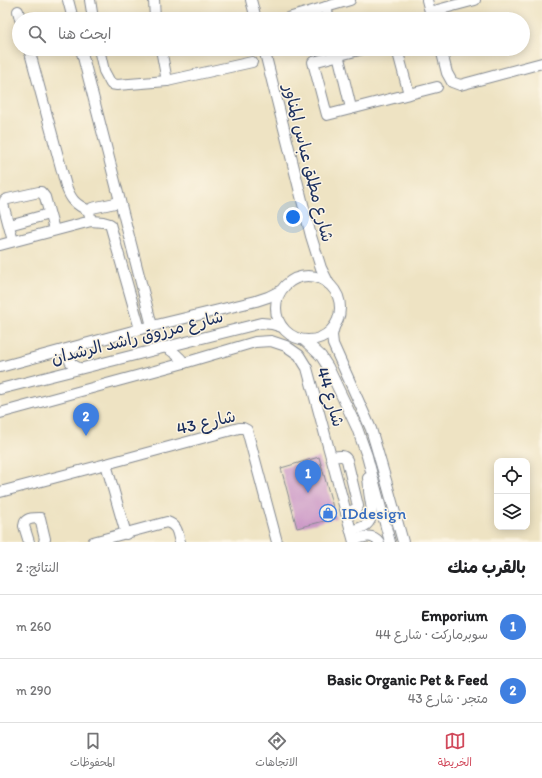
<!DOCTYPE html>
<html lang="ar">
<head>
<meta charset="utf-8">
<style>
  body { margin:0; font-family:Itim,"Playpen Sans Arabic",sans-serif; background:#f2f2f2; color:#202124; direction:rtl }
  .controls { position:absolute; right:12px; bottom:12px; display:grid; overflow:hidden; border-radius:8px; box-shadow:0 2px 10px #0003 }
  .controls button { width:36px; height:36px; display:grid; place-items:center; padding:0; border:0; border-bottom:1px solid #e0e0e0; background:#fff; color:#202124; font:20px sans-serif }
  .you { position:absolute; left:293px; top:217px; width:14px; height:14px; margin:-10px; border:3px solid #fff; border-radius:50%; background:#1a73e8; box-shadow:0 0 0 6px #1a73e833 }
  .badge { display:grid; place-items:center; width:26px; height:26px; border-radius:50%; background:#d1495b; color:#fff; font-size:13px; font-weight:700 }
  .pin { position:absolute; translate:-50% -33px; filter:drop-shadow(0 1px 2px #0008) }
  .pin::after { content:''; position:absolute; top:21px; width:14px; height:12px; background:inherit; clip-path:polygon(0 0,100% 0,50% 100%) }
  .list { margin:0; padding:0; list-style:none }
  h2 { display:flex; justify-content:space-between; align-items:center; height:52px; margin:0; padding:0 16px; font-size:17px }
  h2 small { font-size:13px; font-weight:400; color:#757577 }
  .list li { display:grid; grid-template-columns:26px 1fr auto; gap:12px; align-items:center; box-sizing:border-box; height:64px; padding:0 16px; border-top:1px solid #e0e0e0 }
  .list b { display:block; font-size:15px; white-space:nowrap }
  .list p { margin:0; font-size:13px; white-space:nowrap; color:#757577 }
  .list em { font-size:13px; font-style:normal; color:#757577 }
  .icon { flex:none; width:22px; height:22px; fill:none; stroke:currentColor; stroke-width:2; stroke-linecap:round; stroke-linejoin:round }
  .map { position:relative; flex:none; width:542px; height:542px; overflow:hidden; direction:ltr }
  .search { position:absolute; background:#fff; box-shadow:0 2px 10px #0003; left:12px; right:12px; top:12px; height:44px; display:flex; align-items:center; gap:10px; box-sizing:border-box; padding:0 14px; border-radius:22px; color:#757577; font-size:15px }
  .sheet { height:180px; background:#fff }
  nav { display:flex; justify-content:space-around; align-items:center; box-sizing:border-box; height:56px; border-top:1px solid #e0e0e0; background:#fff; font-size:11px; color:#757577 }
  nav a { display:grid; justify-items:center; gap:2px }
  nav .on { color:#d1495b }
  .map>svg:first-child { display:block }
</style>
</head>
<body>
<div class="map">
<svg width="542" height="542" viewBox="0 0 542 542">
  <rect width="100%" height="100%" fill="#fcf5e5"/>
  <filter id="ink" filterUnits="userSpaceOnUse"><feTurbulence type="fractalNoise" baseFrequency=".025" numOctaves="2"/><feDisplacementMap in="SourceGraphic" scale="8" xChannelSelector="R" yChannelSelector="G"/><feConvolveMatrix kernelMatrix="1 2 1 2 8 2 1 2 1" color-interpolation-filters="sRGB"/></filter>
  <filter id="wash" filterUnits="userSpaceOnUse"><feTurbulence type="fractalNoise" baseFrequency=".012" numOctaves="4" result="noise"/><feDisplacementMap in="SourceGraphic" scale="16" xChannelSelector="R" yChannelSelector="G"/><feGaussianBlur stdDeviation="0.9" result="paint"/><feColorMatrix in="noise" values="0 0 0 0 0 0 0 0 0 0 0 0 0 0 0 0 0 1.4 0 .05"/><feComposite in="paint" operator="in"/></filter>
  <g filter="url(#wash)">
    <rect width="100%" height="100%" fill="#eee3c3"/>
    <g id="blocks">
      <path fill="#cc99c7" d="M319 457 336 518 297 528 281 468Z"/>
    </g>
  </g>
  <g filter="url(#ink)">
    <use href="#blocks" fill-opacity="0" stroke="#848990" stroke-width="1"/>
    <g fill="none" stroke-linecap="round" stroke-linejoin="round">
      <g stroke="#848990" stroke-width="12">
        <g id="minor">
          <path d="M68 0 73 19"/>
          <path d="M90 0 93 19"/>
          <path d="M154 0 155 19"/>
          <path d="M251 0 256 19"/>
          <path d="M427 0 432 19"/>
          <path d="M326 7 329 19"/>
          <path d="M18 11 20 19"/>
          <path d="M430 12 475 0"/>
          <path d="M285 19 350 0"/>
          <path d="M29 49 66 186C71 200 75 204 89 211"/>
          <path d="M81 49 152 326"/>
          <path d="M99 49 104 71 111 84 117 85 167 81 252 62"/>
          <path d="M161 49 167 81"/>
          <path d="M264 49 311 236 321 268 329 284"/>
          <path d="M363 49 313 62 327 115 437 87"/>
          <path d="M397 49 409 94"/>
          <path d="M441 49 447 73 452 82 460 85 542 63"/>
          <path d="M337 50 351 108"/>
          <path d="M90 217 89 211 92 208 120 202"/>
          <path d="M9 225 49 214"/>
          <path d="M13 241 3 204 5 200 8 199 39 192H41L45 197 54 230"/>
          <path d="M0 245 91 221 103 222 110 224 140 329"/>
          <circle cx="308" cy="308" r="32"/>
          <path d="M334 327 332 335 333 344 371 429 387 484 403 542"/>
          <path d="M304 340 321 356 328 367 357 428 367 456 390 542"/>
          <path d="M75 347C65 354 68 364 79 368"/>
          <path d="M165 347C173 351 179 356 184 363"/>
          <path d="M0 367 140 329 256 301 268 297 280 291"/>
          <path d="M0 389 261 323 272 324 282 327"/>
          <path d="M0 413 184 363 255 342 271 341 286 346 299 355 307 368 354 542"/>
          <path d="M331 457C338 456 344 454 347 460L358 506 356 509 346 513"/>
          <path d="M106 464 126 534"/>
          <path d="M0 492 106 464 239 428H243L247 430 277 542"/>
          <path d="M351 531C356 529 362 528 366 525 376 517 370 502 369 491 369 487 369 483 368 478"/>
          <path d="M354 540C363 537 372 533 379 542"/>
          <path d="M29 542 24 526 25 522C28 518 34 518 40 518L45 539 44 542"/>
          <path d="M93 542 167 522C178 526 177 532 180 542"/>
        </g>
      </g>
      <use href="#minor" stroke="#fff" stroke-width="10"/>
    </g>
  </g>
  <defs>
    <g id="shop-ring" transform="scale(0.9)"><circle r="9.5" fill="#fcf5e5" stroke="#3f7fe0" stroke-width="1.5"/><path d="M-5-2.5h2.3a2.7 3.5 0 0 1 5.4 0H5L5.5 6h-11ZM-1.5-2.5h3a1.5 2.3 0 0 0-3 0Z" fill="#3f7fe0"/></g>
  </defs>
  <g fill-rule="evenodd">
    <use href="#shop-ring" x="328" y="513"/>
  </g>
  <g text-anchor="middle" stroke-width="3" stroke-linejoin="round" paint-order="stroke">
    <g font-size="17" fill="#1b2f5e" stroke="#fcf5e5">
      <text transform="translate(309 163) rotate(76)" y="6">شارع مطلق عباس المناور</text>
      <text transform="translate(137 337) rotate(-14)" y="6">شارع مرزوق راشد الرشدان</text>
      <text transform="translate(331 397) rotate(74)" y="6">شارع 44</text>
      <text transform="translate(206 422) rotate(-13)" y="6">شارع 43</text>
    </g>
    <g font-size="17" fill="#366cbe" stroke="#fcf5e5" text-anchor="start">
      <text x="341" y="519">IDdesign</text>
    </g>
  </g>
</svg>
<div class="controls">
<button><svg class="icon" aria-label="locate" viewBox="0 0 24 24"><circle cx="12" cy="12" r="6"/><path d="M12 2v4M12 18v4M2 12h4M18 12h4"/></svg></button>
<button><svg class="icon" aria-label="layers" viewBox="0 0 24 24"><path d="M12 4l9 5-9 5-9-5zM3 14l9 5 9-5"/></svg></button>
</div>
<div class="you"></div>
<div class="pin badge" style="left:308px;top:493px;background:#3f7fe0">1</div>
<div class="pin badge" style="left:86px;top:436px;background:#3f7fe0">2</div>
<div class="search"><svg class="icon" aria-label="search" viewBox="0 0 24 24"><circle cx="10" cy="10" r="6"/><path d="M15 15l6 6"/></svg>ابحث هنا</div>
</div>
<section class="sheet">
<h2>بالقرب منك<small>النتائج: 2</small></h2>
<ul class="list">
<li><span class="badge" style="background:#3f7fe0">1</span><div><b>Emporium</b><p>سوبرماركت · شارع 44</p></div><em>260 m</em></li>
<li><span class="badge" style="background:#3f7fe0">2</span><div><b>Basic Organic Pet &amp; Feed</b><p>متجر · شارع 43</p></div><em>290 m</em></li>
</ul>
</section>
<nav>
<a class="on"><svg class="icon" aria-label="map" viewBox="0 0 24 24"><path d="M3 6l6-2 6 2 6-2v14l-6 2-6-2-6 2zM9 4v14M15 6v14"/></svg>الخريطة</a>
<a><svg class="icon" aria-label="directions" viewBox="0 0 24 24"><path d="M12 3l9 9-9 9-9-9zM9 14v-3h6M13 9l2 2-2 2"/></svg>الاتجاهات</a>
<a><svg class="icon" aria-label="saved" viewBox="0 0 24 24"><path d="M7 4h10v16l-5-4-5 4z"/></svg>المحفوظات</a>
</nav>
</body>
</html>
